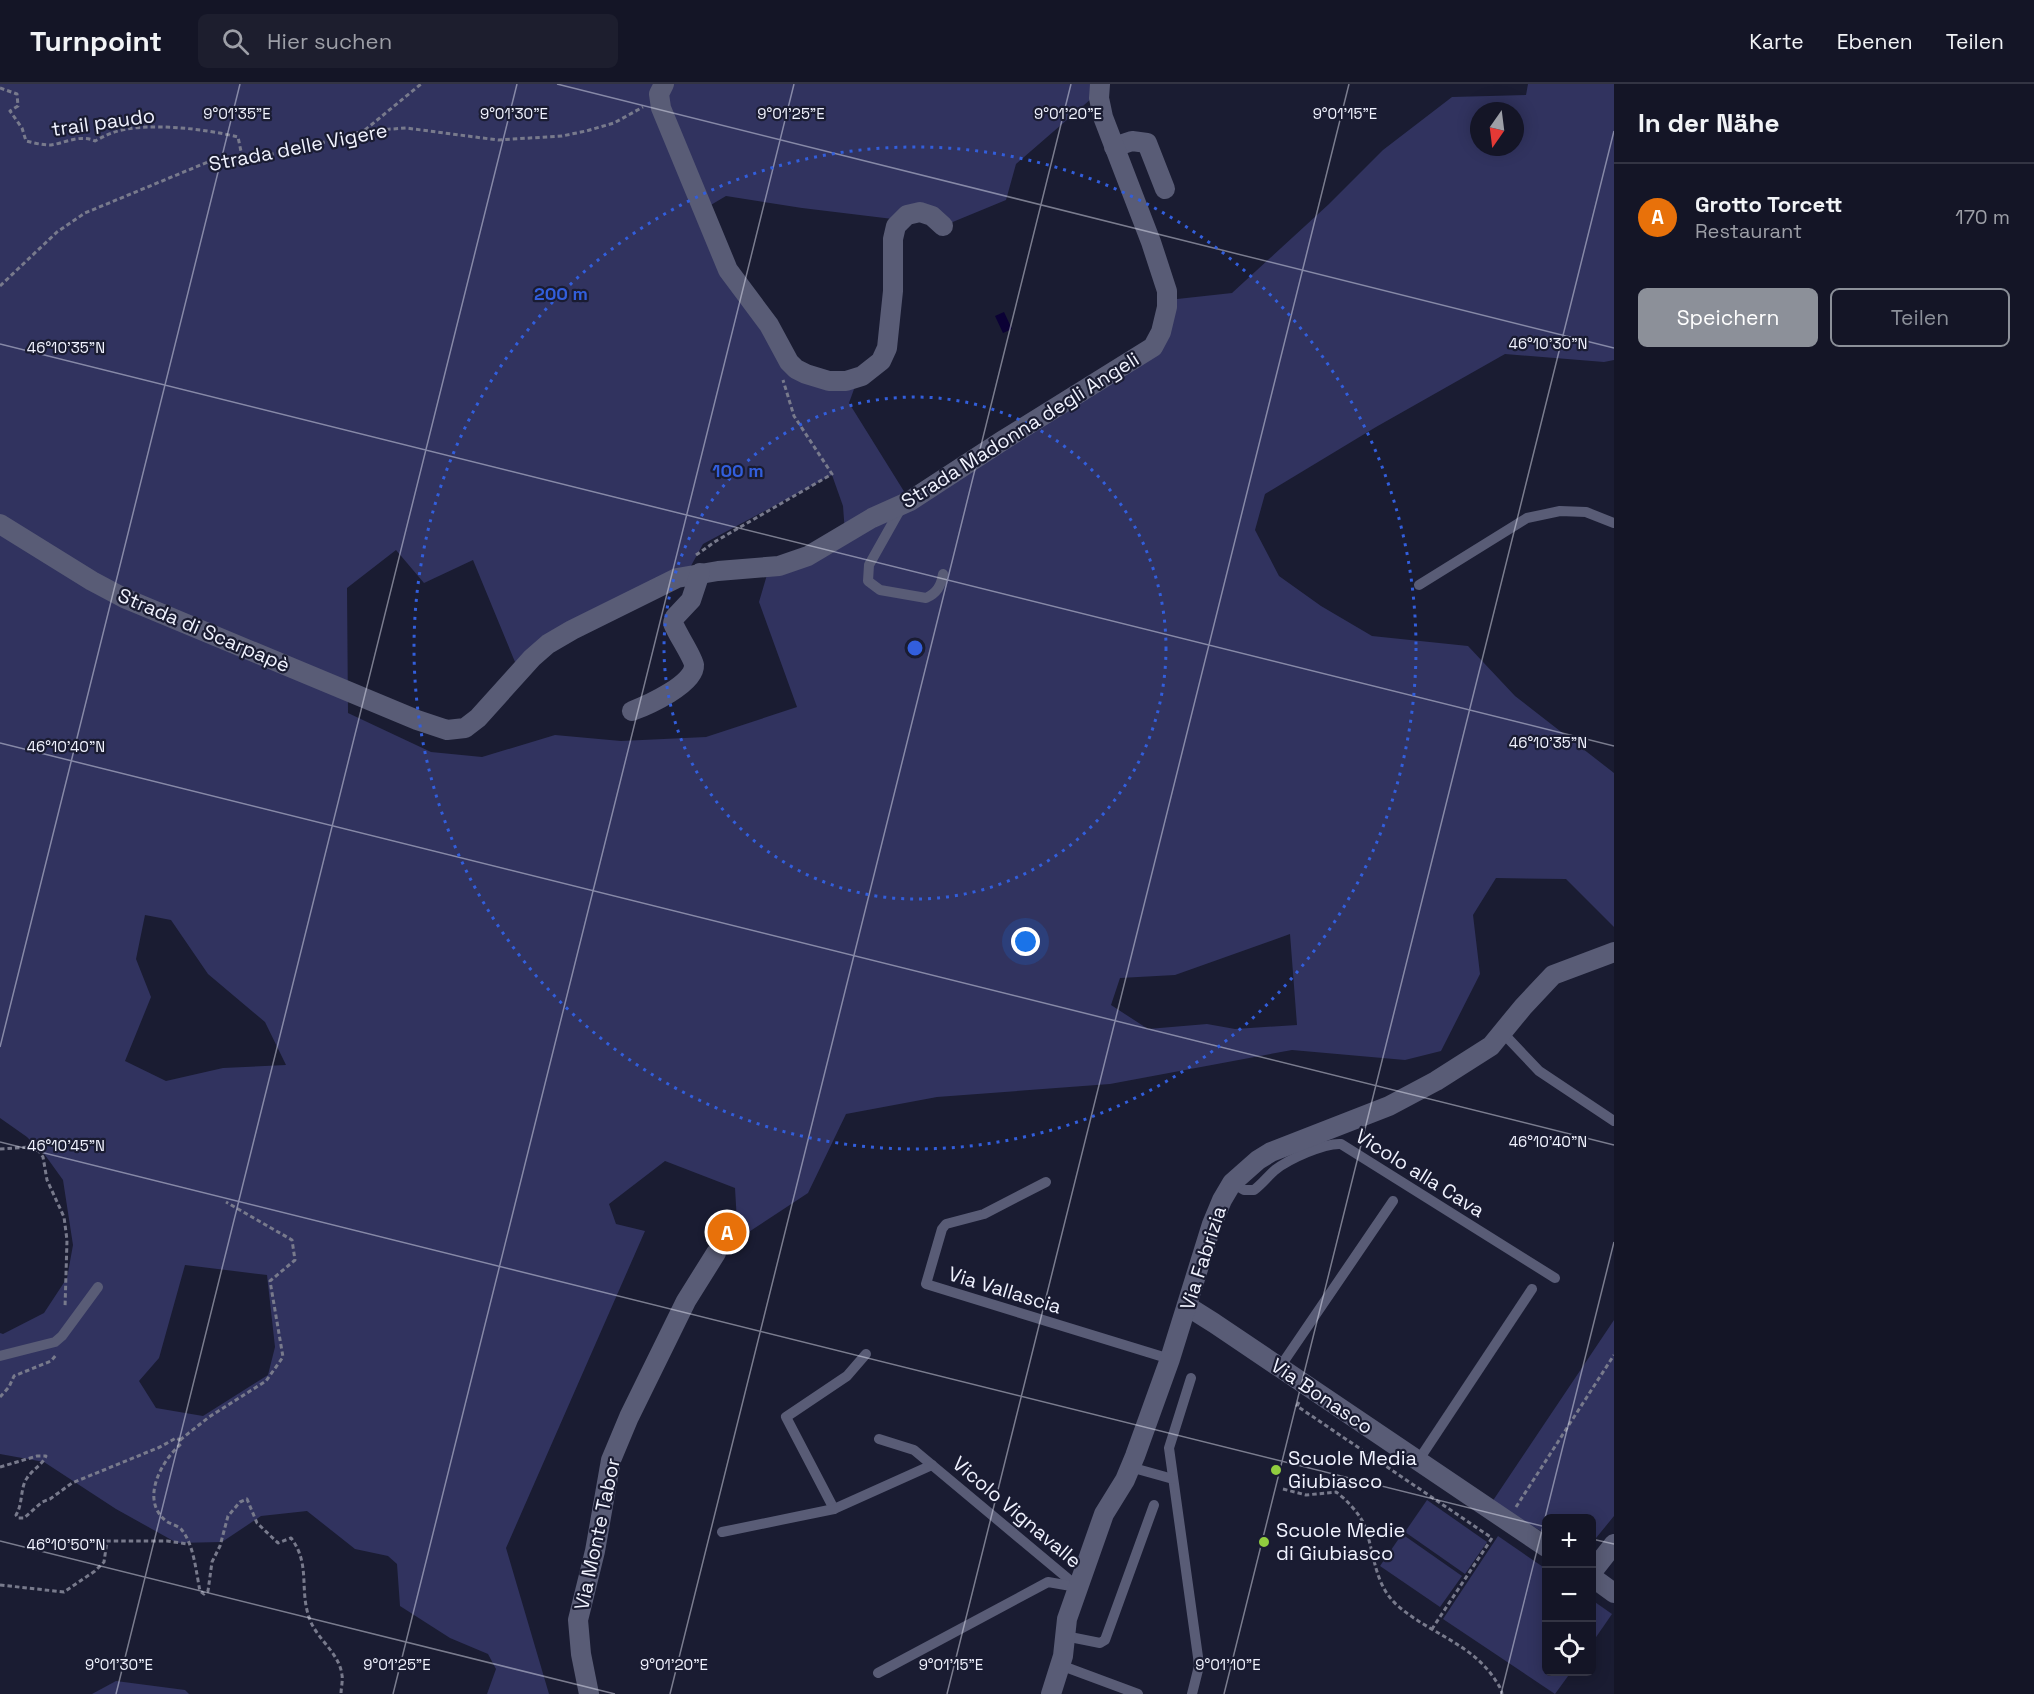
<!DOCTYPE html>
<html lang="de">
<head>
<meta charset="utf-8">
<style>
  body { margin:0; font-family:"Space Grotesk",sans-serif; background:#1d1e2e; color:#f1f3f6 }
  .controls { position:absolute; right:18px; bottom:18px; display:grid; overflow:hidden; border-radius:9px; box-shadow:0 3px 15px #0003 }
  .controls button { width:54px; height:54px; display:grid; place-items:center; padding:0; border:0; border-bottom:2px solid #333443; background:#141526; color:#f1f3f6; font:30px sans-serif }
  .compass { position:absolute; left:1470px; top:18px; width:54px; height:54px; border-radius:50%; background:#141526; box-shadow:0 3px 15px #0003; rotate:194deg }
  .you { position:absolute; left:1026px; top:858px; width:21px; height:21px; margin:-15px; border:4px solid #fff; border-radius:50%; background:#1a73e8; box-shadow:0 0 0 9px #1a73e833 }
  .badge { display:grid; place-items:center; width:39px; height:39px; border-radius:50%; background:#8c9099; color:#fff; font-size:20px; font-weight:700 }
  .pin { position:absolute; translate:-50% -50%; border:3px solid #fff; box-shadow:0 2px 6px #0006 }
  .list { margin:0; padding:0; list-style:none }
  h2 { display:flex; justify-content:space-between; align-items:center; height:78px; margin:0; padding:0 24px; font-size:26px }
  h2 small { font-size:20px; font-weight:400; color:#9d9fa7 }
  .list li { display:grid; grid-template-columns:39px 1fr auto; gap:18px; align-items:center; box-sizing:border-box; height:108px; padding:0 24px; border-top:2px solid #333443 }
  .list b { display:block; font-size:22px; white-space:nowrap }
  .list p { margin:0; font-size:20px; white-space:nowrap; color:#9d9fa7 }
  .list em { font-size:20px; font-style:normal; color:#9d9fa7 }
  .actions { display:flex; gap:12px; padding:18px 24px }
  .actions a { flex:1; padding:14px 0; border:2px solid #8c9099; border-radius:9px; text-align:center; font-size:21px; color:#8c9099 }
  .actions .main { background:#8c9099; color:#fff }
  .icon { flex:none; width:33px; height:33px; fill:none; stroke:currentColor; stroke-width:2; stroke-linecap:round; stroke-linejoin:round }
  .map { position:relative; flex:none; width:1614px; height:1610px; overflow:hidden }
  header { display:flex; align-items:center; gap:36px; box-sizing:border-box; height:84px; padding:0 30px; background:#141526; border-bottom:2px solid #333443 }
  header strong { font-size:28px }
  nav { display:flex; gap:33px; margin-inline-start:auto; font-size:21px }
  .search { width:420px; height:54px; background:#1d1e2e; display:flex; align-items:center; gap:15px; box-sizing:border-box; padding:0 21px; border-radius:9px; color:#9d9fa7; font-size:22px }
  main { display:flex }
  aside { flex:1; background:#141526 }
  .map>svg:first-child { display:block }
</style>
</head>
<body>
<header>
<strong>Turnpoint</strong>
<div class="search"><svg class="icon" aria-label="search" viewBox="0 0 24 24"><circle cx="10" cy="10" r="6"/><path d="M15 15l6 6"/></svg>Hier suchen</div>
<nav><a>Karte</a><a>Ebenen</a><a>Teilen</a></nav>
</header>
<main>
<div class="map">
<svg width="1614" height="1610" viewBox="0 0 1614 1610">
  <rect width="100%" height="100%" fill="#1a1c32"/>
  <g fill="#31335f" fill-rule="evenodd">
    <path d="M0 0H1100L1099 8 1016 80 1006 116 943 142 937 136H901L802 124 726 112 704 125 789 278 858 294 849 319 910 417 1147 267 1168 216 1232 209 1329 120 1383 66 1452 13 1526 11 1528 0H1614V276L1604 278 1505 270 1376 343 1265 410 1255 446 1279 492 1321 522 1372 552 1468 562 1515 612 1614 689V843L1566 795 1496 794 1473 831 1480 890 1441 967 1405 976 1292 966 1110 1000 937 1013 846 1030 808 1109 738 1155 735 1104 665 1077 609 1120 616 1140 645 1147 506 1464 549 1610H487L496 1585 488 1570 450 1554 400 1522 397 1480 388 1472 355 1465 307 1427 261 1432 222 1458 177 1459 116 1425 44 1378 0 1370V1249L3 1250 44 1229 67 1194 73 1161 63 1096 45 1071 27 1053 0 1034ZM1479 27H1515V63H1479ZM832 391 843 422 845 449 769 484 759 518 797 623 706 653 621 657 555 651 482 673 431 668 348 629 347 504 396 466 424 499 473 476 515 578 686 491 703 460ZM145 831 171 836 208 890 265 938 286 981 223 984 166 997 125 977 151 913 136 875ZM1290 850 1297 941 1235 945 1207 940 1148 945 1111 921 1120 894 1175 891ZM185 1181 267 1191 275 1263 268 1291 203 1332 156 1324 139 1297 159 1274Z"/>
    <path d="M1614 1236V1432L1592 1459V1434H1546V1450L1492 1418Z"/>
    <path d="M1427 1416 1487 1458 1465 1490 1405 1448Z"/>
    <path d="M1402 1450 1462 1492 1440 1523 1380 1482Z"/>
    <path d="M1498 1452 1546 1485V1588H1571L1555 1610 1443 1535Z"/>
    <path d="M1592 1516 1612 1530 1592 1559Z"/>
    <path d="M116 1597 185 1606 189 1610H92Z"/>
  </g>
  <path fill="#0b0135" d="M1004 228 1012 245 1003 249 995 232Z"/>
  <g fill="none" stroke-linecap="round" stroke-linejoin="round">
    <g stroke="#787a8c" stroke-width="3" stroke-dasharray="4.5 3" stroke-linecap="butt">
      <path d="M0 4 17 10 18 22 10 27 22 44 26 57C34 59 42 61 51 61 65 59 80 50 95 57 101 54 106 51 112 49 143 37 206 45 238 53L242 72"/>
      <path d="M365 46 421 0"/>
      <path d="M0 202 57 148 85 129 215 75 260 72 296 66 364 47 406 44 498 56 562 52 586 47 614 39 643 23"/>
      <path d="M696 471 716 457 832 390 794 332 783 296"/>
      <path d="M0 1065 29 1063 39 1067 43 1073 47 1096 64 1133 67 1156 65 1224"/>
      <path d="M0 1313 9 1303 14 1292 51 1277 56 1271"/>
      <path d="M1299 1318 1297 1322 1492 1454 1432 1545"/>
      <path d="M180 1356 209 1333 266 1297 283 1273 270 1197 295 1176 292 1156 226 1118"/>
      <path d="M0 1383 37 1372H46C42 1381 33 1385 27 1394 20 1404 23 1420 16 1431L18 1434H24L42 1418 50 1415 72 1399 160 1363 176 1354 180 1356 181 1360C162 1376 140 1415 165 1436 169 1440 177 1441 181 1445 194 1460 196 1488 200 1507L204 1510 208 1507 212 1478 220 1462 228 1432 240 1418 247 1415 257 1439 278 1459 291 1454C310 1479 300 1503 308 1530 314 1554 339 1567 342 1591 343 1597 341 1604 341 1610"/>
      <path d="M1283 1405 1306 1411 1336 1408C1346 1415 1361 1431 1365 1443 1375 1471 1374 1501 1398 1522 1429 1549 1470 1559 1494 1594 1497 1599 1501 1603 1502 1610"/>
      <path d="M1516 1423 1614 1271"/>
      <path d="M0 1501 64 1508 95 1487 104 1478 107 1457H167L188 1460"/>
    </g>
    <g stroke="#595c76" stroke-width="10">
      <path d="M901 424 869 481 868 497 880 506 926 514C937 509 941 502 943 490"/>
      <path d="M1419 501 1527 434 1560 427 1586 428 1614 439"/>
      <path d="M1502 948 1539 987 1614 1037"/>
      <path d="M1046 1098 984 1130 946 1140 942 1145 926 1200 1170 1275"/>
      <path d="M1232 1099 1244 1106H1254C1262 1100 1268 1092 1275 1086 1289 1075 1324 1059 1341 1060L1555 1194"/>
      <path d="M0 1272 55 1258 62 1252 98 1203"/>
      <path d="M1280 1283 1393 1117"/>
      <path d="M1191 1294 1169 1364 1198 1573 1199 1582 1192 1610"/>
      <path d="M879 1355 914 1366 1078 1503"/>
      <path d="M1418 1377 1532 1205"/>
      <path d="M1130 1383 1173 1395"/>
      <path d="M834 1425 786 1333 847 1292 866 1270"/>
      <path d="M722 1448 834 1425 932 1381"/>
      <path d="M1065 1552 1100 1559 1105 1556 1154 1421"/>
      <path d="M1060 1581 1138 1610"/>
      <path d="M878 1589 1048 1498 1077 1503"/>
    </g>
    <g stroke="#595c76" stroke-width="20">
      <path d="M664 0 659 10 661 24 728 186 769 241 789 278 796 285 806 290 829 297H846L862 292 881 277 887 264 893 207V155L896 142 907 131 920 128 932 132 943 142"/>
      <path d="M1114 63 1132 57 1147 59 1165 105"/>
      <path d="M0 440 92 497 124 514 417 636 447 646 465 644 478 634 532 574 548 560 572 546 677 494 718 487 779 482 808 472 872 434 910 417 1002 357 1153 263 1161 248 1167 223V207L1151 158 1103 33 1099 14 1100 0"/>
      <path d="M632 627C648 621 695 600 694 581 693 573 677 550 673 539L675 533 691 516 700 489"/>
      <path d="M1187 1222 1214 1239 1546 1463"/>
      <path d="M1592 1488 1614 1460"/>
      <path d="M1592 1493 1614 1509"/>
      <path d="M589 1610 581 1570 578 1536 595 1467 611 1376 629 1333 686 1217 716 1169"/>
      <path d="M1051 1610 1063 1572 1067 1535 1104 1430 1125 1396 1135 1372 1170 1275 1212 1140 1222 1116 1232 1099 1258 1076 1271 1068 1389 1022 1436 997 1491 962 1523 923 1553 891 1614 868"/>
    </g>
  </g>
  <path fill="none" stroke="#f0f2fe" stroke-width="1.5" stroke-opacity="0.45" d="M557 0 1614 264M0 260 1614 662M0 659 1614 1061M0 963 240 0M0 1058 1546 1443M1592 1455 1614 1460M0 1457 615 1610M116 1610 517 0M393 1610 794 0M670 1610 1071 0M947 1610 1349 0M1224 1610 1614 47M1501 1610 1614 1158"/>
  <g fill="none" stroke="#325edc" stroke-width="3" stroke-dasharray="3 6">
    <circle cx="915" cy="564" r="251"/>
    <circle cx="915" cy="564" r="501"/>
  </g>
  <g fill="#91cd3f" stroke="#1a1c32" stroke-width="2">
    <circle cx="1276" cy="1386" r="6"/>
    <circle cx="1264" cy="1458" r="6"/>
  </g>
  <g text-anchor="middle" stroke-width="4.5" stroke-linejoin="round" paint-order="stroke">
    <g font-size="20" fill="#f0f2fe" stroke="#1a1c32">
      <text transform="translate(103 38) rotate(-8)" y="7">trail paudo</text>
      <text transform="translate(298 63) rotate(-11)" y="7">Strada delle Vigere</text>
      <text transform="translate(1020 346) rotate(-32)" y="7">Strada Madonna degli Angeli</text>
      <text transform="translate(204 546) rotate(23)" y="7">Strada di Scarpapè</text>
      <text transform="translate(1420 1089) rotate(32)" y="7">Vicolo alla Cava</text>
      <text transform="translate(1203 1174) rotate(-72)" y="7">Via Fabrizia</text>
      <text transform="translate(1005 1206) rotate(17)" y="7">Via Vallascia</text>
      <text transform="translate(1322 1312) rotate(34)" y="7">Via Bonasco</text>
      <text transform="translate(1017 1428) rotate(40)" y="7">Vicolo Vignavalle</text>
      <text transform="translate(597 1450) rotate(-78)" y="7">Via Monte Tabor</text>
    </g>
    <g font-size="20" fill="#f0f2fe" stroke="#1a1c32" text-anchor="start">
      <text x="1288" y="1381">Scuole Media<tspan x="1288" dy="23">Giubiasco</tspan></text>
      <text x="1276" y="1453">Scuole Medie<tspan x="1276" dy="23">di Giubiasco</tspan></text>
    </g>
  </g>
  <g font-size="15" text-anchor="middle" fill="#f0f2fe" stroke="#1a1c32" stroke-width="4.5" stroke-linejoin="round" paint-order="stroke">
    <text x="237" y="35">9°01'35"E</text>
    <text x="514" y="35">9°01'30"E</text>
    <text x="791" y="35">9°01'25"E</text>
    <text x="1068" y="35">9°01'20"E</text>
    <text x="1345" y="35">9°01'15"E</text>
    <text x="1548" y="265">46°10'30"N</text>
    <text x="66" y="269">46°10'35"N</text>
    <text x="1548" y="664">46°10'35"N</text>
    <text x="66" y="668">46°10'40"N</text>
    <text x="1548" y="1063">46°10'40"N</text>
    <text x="66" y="1067">46°10'45"N</text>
    <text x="66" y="1466">46°10'50"N</text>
    <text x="119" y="1586">9°01'30"E</text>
    <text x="397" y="1586">9°01'25"E</text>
    <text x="674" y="1586">9°01'20"E</text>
    <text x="951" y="1586">9°01'15"E</text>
    <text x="1228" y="1586">9°01'10"E</text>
  </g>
  <circle cx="915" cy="564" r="9" fill="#325edc" stroke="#1a1c32" stroke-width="3"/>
  <g font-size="18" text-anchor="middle" font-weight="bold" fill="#325edc" stroke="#1a1c32" stroke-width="4.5" stroke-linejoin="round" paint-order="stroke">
    <text x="561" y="216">200 m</text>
    <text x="738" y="393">100 m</text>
  </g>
</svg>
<div class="controls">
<button>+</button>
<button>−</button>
<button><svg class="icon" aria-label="locate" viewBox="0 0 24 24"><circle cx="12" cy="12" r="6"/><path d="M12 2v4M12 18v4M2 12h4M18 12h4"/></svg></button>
</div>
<svg class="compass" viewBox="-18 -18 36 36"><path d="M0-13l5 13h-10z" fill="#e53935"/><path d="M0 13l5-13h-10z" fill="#9d9fa7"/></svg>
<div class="you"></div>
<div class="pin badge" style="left:727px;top:1148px;background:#e8710a">A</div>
</div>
<aside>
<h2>In der Nähe<small></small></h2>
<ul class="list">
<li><span class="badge" style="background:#e8710a">A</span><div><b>Grotto Torcett</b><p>Restaurant</p></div><em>170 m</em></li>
</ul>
<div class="actions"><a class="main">Speichern</a><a>Teilen</a></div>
</aside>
</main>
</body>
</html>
